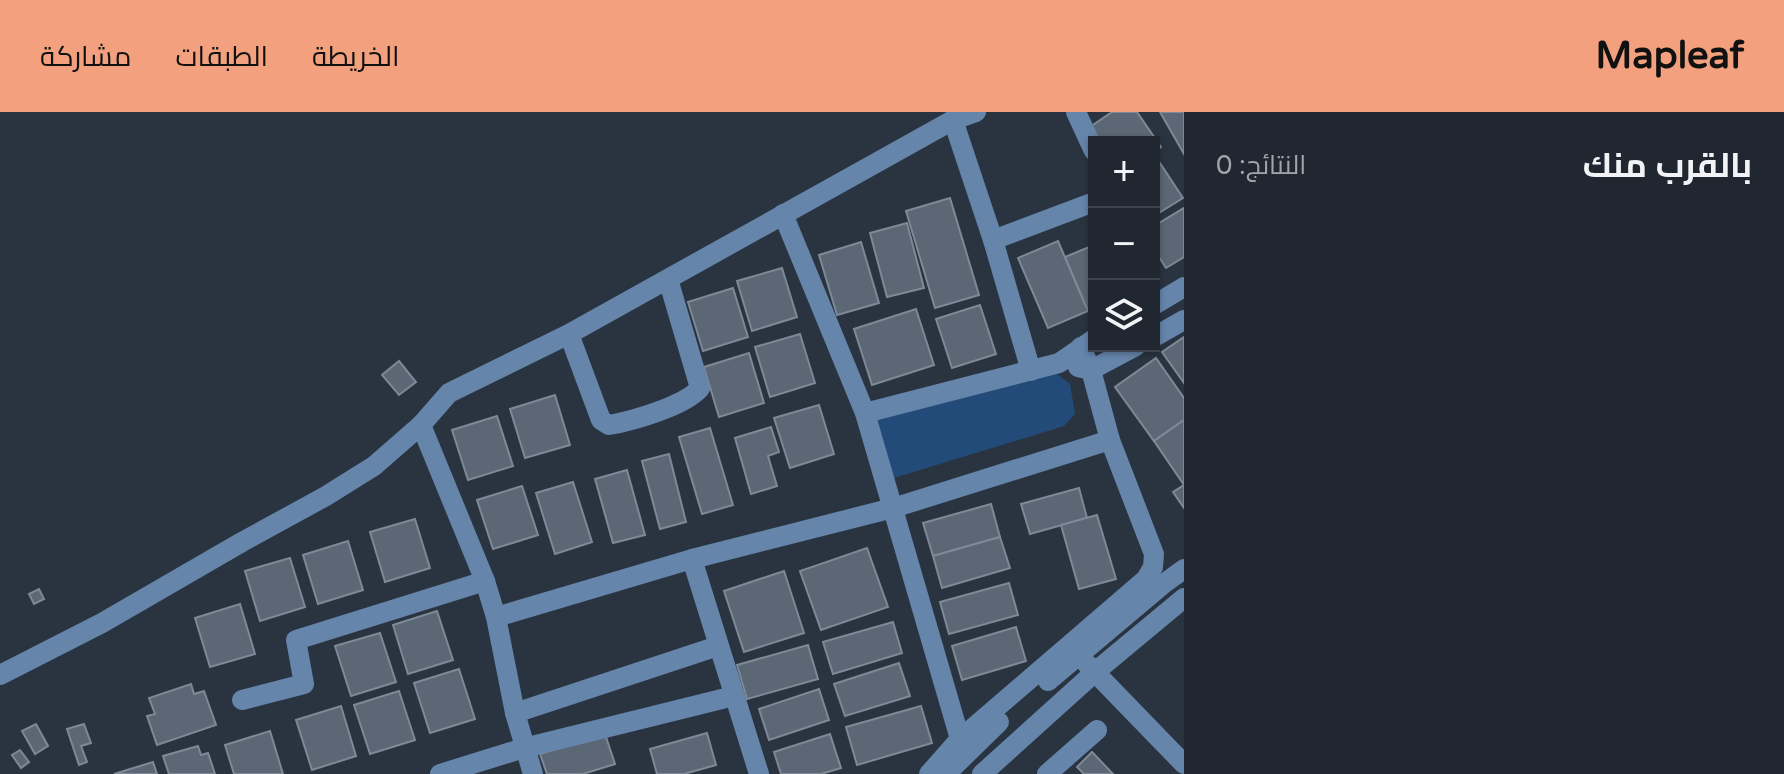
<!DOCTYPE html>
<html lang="ar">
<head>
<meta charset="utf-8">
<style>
  body { margin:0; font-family:"Varela Round",Cairo,sans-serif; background:#282f38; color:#f1f3f6; direction:rtl }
  .controls { position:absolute; right:24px; top:24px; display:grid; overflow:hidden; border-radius:0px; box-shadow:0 2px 6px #0004 }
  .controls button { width:72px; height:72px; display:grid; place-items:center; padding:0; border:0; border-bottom:2px solid #3d444c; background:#202730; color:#f1f3f6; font:40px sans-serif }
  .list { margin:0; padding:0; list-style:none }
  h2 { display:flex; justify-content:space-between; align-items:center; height:104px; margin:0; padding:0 32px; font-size:34px }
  h2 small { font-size:26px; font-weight:400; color:#a2a5ab }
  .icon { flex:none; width:44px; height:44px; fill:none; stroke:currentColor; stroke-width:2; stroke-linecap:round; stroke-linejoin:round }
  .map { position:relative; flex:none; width:1184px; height:662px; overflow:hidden; direction:ltr }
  header { display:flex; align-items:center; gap:48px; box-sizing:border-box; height:112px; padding:0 40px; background:#f2a07e; color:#111 }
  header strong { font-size:38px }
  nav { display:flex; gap:44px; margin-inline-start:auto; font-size:28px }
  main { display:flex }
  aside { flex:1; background:#202730 }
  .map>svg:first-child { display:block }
</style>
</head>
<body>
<header>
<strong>Mapleaf</strong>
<nav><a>الخريطة</a><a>الطبقات</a><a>مشاركة</a></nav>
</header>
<main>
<aside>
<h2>بالقرب منك<small>النتائج: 0</small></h2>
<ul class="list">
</ul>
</aside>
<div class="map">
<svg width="1184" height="662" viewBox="0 0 1184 662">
  <rect width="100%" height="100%" fill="#2a3440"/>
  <path fill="#234b79" d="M1054 260 1070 272 1075 302 1064 314 894 366 873 304Z"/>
  <g fill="#5c6775" stroke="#7d8997" stroke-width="2">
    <path d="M1112 0H1137L1161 35 1154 40V30H1096L1087 17Z"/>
    <path d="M1160 0H1184V42Z"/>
    <path d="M1160 51 1183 86 1154 104V54Z"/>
    <path d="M950 86 979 183 935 196 906 99Z"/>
    <path d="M1184 96V145L1166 156 1154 137V114Z"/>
    <path d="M907 111 924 176 887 185 870 121Z"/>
    <path d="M1058 129 1088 199 1048 216 1018 146Z"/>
    <path d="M861 130 879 191 837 203 819 143Z"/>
    <path d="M1094 133V196L1088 199 1065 145Z"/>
    <path d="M782 156 797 205 752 219 737 169Z"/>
    <path d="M733 176 748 225 703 239 688 190Z"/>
    <path d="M980 193 996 242 952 256 936 207Z"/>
    <path d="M916 197 934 253 872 273 854 217Z"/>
    <path d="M800 222 815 271 770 285 755 235Z"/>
    <path d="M1184 225V271L1162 240Z"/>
    <path d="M749 241 764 291 719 305 704 255Z"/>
    <path d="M1156 246 1184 286V308L1154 329 1115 275Z"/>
    <path d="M399 249 416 270 399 283 382 263Z"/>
    <path d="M555 283 570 333 525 346 510 297Z"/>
    <path d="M819 293 834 342 790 356 774 306Z"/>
    <path d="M497 304 513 354 468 368 452 318Z"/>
    <path d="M1184 308V373L1154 329Z"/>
    <path d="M771 315 779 340 768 344 777 374 751 382 735 326Z"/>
    <path d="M710 316 733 393 702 402 679 325Z"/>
    <path d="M669 342 686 410 660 417 642 349Z"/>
    <path d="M627 358 645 423 613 431 595 367Z"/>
    <path d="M573 370 592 430 555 442 536 381Z"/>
    <path d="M1184 373V396L1173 380Z"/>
    <path d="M522 374 538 423 493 437 477 388Z"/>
    <path d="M1079 376 1087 406 1030 422 1021 392Z"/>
    <path d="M991 392 1000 425 933 444 923 411Z"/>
    <path d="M1097 403 1116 467 1079 477 1061 413Z"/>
    <path d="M415 407 430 456 385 470 370 420Z"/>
    <path d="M1000 425 1010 456 942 476 933 444Z"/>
    <path d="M348 429 363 478 318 492 303 443Z"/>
    <path d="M867 436 888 495 821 518 800 459Z"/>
    <path d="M290 446 305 495 260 509 245 459Z"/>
    <path d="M784 459 804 521 744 540 724 479Z"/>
    <path d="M1009 471 1018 503 949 522 940 490Z"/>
    <path d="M39 477 44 487 34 492 29 482Z"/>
    <path d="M240 492 255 542 210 555 195 506Z"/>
    <path d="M437 499 453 548 408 562 393 513Z"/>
    <path d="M893 510 902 541 833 562 823 530Z"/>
    <path d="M1016 515 1026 549 962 568 952 534Z"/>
    <path d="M380 521 396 570 351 584 335 534Z"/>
    <path d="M808 533 818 567 747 587 737 553Z"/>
    <path d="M899 551 910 584 845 604 834 572Z"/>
    <path d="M459 557 475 607 430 621 414 571Z"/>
    <path d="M191 572 194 582 204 579 216 613 157 633 147 604 155 602 149 586Z"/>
    <path d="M819 577 829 608 769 628 759 597Z"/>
    <path d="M399 579 415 628 370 642 354 593Z"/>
    <path d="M341 594 356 644 312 658 296 608Z"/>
    <path d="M921 594 932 631 857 653 846 615Z"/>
    <path d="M36 612 48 634 35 642 22 619Z"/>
    <path d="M84 612 91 631 81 634 87 650 79 653 67 617Z"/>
    <path d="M270 619 283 662H234L225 633Z"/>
    <path d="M707 621 716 653 684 662H657L650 637Z"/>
    <path d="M605 622 615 652 583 662H547L540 642Z"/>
    <path d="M830 622 841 656 821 662H781L774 640Z"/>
    <path d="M198 634 201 643 208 641 215 662H169L163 644Z"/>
    <path d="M20 638 29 650 21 656 12 643Z"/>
    <path d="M1092 640 1113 662H1084L1077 655Z"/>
    <path d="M153 650 157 662H114Z"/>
  </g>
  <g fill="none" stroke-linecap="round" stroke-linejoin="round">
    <g stroke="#6585ab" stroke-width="20">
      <path d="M1076 0 1094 39"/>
      <path d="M953 8 993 128 1031 259"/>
      <path d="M783 102 865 301 960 627"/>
      <path d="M993 128 1094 90"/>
      <path d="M1154 193 1184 175"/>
      <path d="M569 222 601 308 609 313C632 309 685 294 700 276L668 167"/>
      <path d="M1154 225 1184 208"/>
      <path d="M1078 255 1091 258 1136 234"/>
      <path d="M865 301 1059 251 1094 227"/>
      <path d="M421 313 485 469 496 505 515 601 533 662"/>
      <path d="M692 447 759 662"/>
      <path d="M496 505 692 447 893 396 1110 328"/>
      <path d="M1087 552 1184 652"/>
      <path d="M0 563 102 511 242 430 326 384 374 354 421 313 449 281 569 222 953 8 976 0"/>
      <path d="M1048 569 1162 473 1184 457"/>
      <path d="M242 588 304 572 296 528 485 469"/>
      <path d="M515 601 718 534"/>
      <path d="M440 662 524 636 734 584"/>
      <path d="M929 662 960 627 1146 467 1153 455 1154 442 1110 328 1091 258 1081 235"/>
      <path d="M946 662 999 610"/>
      <path d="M982 662 1095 560 1184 486"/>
      <path d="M1047 662 1097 618"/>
    </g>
  </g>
</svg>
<div class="controls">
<button>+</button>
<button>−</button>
<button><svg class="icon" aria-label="layers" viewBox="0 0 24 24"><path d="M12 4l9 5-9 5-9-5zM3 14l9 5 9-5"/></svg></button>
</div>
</div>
</main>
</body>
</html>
